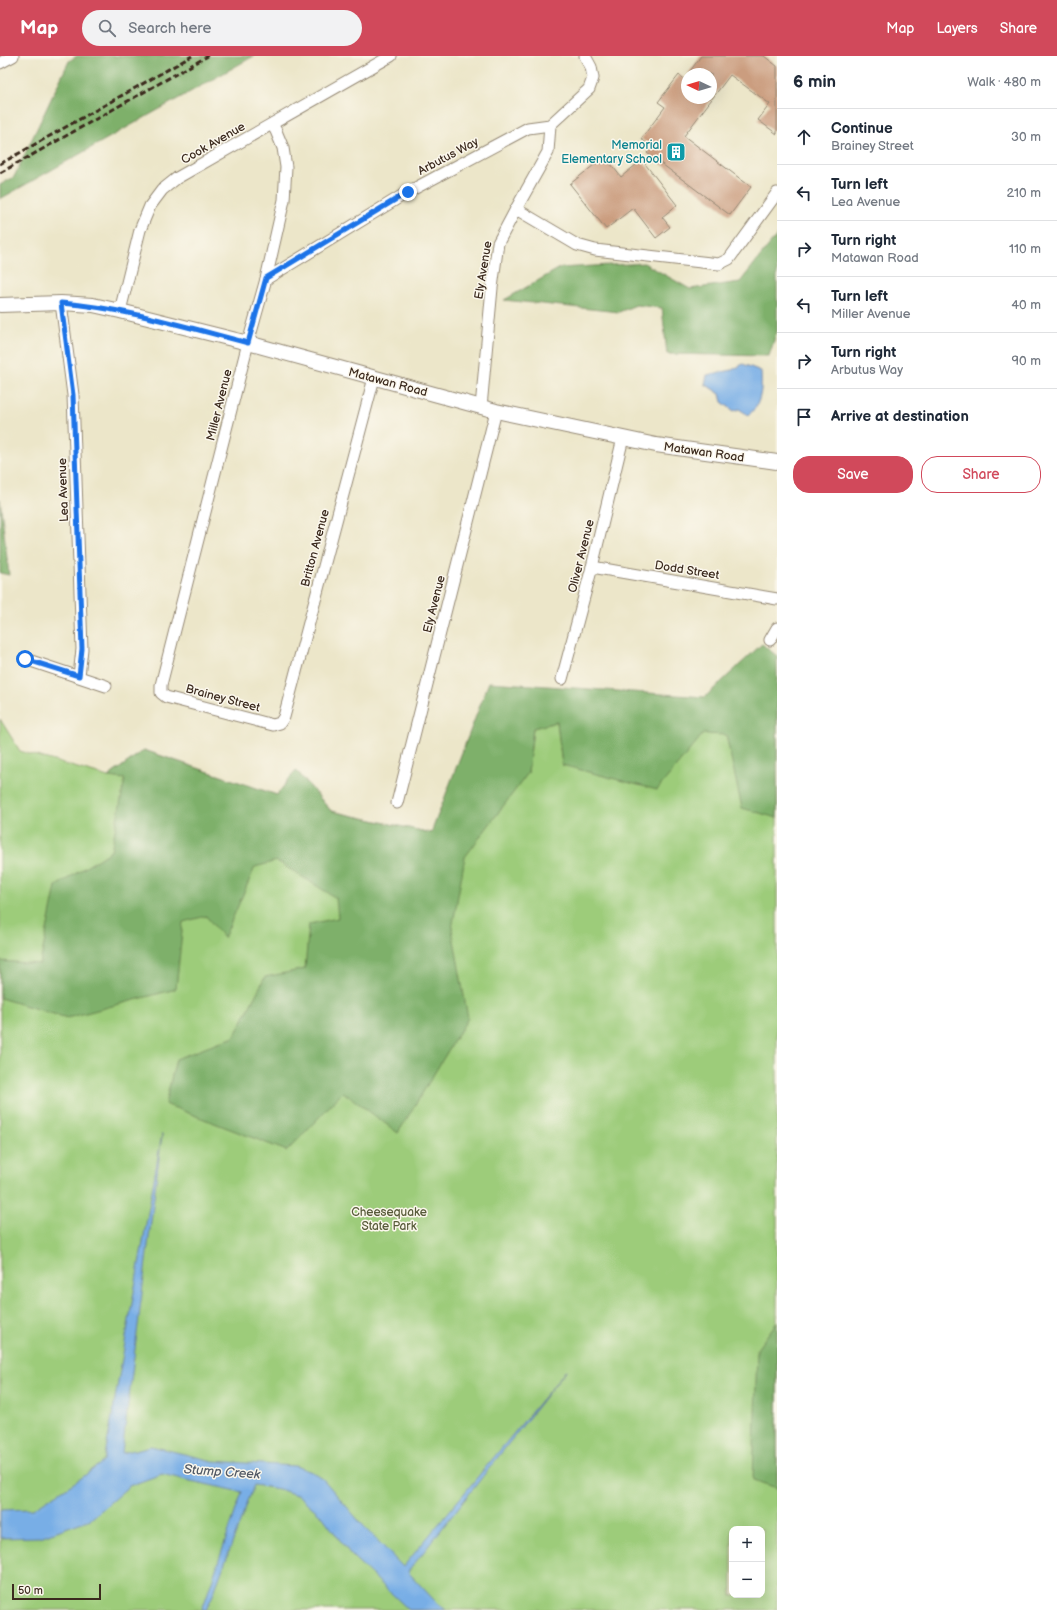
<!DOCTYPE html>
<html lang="en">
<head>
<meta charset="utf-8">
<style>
  body { margin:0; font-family:"Balsamiq Sans",sans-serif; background:#f2f2f3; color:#1f2937 }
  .controls { position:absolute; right:12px; bottom:12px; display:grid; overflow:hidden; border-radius:8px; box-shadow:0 4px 16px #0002 }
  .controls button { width:36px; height:36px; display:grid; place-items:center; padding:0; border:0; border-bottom:1px solid #e0e1e3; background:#fff; color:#1f2937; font:20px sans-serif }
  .compass { position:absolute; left:681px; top:12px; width:36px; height:36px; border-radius:50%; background:#fff; box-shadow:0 4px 16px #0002; rotate:274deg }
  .scale { position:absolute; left:12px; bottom:10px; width:89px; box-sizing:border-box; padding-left:4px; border:2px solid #3b2a1e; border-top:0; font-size:11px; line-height:14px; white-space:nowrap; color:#3b2a1e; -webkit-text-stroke:3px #fbf7ec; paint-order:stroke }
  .stop { position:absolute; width:12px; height:12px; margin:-9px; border:3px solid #1a73e8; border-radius:50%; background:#fff }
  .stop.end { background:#1a73e8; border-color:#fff; box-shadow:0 1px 4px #0008 }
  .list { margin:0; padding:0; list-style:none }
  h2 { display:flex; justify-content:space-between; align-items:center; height:52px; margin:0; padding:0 16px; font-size:17px }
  h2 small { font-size:13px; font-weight:400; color:#747a83 }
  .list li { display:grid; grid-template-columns:26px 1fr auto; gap:12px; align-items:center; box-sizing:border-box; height:56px; padding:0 16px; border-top:1px solid #e0e1e3 }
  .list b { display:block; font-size:15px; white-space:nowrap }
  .list p { margin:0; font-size:13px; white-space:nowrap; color:#747a83 }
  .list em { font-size:13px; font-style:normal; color:#747a83 }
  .actions { display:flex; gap:8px; padding:12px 16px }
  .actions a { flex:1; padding:9px 0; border:1px solid #d1495b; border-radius:16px; text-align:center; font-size:14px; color:#d1495b }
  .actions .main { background:#d1495b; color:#fff }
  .icon { flex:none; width:22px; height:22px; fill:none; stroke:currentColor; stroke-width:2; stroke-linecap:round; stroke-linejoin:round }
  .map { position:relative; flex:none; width:777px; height:1554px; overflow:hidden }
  header { display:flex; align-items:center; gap:24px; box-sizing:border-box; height:56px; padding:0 20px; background:#d1495b; color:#fff }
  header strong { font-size:19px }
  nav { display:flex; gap:22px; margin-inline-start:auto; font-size:14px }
  .search { width:280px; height:36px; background:#f2f2f3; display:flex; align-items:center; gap:10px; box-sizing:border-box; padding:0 14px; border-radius:22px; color:#747a83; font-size:15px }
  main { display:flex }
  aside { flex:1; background:#fff }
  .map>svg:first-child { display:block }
</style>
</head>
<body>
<header>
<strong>Map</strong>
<div class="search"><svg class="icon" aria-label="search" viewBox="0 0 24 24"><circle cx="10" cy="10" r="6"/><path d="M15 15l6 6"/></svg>Search here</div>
<nav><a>Map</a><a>Layers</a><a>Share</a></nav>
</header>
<main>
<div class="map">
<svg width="777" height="1554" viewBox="0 0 777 1554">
  <rect width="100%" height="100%" fill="#fbf7ec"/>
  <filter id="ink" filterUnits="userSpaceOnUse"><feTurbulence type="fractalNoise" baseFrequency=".025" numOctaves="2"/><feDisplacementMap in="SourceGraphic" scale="8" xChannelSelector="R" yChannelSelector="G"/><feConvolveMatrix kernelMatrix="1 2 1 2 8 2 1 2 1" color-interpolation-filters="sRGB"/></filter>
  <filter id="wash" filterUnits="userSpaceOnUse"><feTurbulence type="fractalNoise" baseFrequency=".012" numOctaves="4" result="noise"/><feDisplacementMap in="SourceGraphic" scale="16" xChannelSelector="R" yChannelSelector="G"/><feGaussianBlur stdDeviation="0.9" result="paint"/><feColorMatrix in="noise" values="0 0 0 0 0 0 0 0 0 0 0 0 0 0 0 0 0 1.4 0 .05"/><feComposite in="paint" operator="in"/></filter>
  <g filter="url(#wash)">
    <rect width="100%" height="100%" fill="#ece6c9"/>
    <path fill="#9dcc7a" stroke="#6c7b4c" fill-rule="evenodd" d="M777 646V1554H0V663L20 695 108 721 144 694 277 739 296 714 331 755 431 777 528 717 533 672 557 665 562 709ZM732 1473H762V1539H732Z"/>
    <g fill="#7eb06a" stroke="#5c6d44">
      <path d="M77 0H254L0 143V129L14 121 69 5Z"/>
      <path d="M777 179V275L769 300 667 298 662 252 636 249 619 256 504 244 560 212 644 207 690 233 740 226Z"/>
      <path d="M0 443 9 519 0 517Z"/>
      <path d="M762 588 777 600V762L742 752 726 679 703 678 657 734 562 709 557 666 533 672 528 717 465 801 452 873 468 962 398 1077 343 1036 287 1095 165 1048 176 1003 234 981 265 921 305 913 309 868 338 862 336 842 277 805 255 811 224 882 206 860 183 866 176 933 67 962 0 942V905L40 908 56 830 111 795 125 723 108 721 144 694 277 739 296 714 331 755 431 777 489 626 705 641Z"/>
      <path d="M777 1266V1432L753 1424 757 1293Z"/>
    </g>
    <g fill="#78aee6" stroke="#5a6c82">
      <path d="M743 308 761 315C762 331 762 349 748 359L739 353 734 355 722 346 720 338 705 328 707 319 732 314Z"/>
      <path d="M162 1078 122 1397 151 1390 213 1405 295 1410 312 1416 323 1423 359 1465 403 1511 567 1313 408 1516 435 1545 446 1554H409L351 1499 322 1460 299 1440 279 1433 254 1429 213 1539 206 1554H202L242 1436 186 1424 162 1418 129 1430 91 1463 40 1481 0 1482V1454L33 1453 80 1423 104 1405Z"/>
    </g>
    <g id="blocks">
      <g fill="#cb9d7f">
        <path d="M701 0H764L777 10V78L758 64 770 48 730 19 684 80 751 131 730 159 647 97 652 91 641 83 665 51 658 46 679 19 687 25V42H711V18H688Z"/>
        <path d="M607 103 621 121 642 104 677 149 662 161 670 171 656 182 633 152 606 173 570 128 599 105 601 108Z"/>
      </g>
    </g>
  </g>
  <g filter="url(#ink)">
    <use href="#blocks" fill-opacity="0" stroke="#948874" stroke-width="1"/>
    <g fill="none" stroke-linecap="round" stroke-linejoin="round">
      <g stroke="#948874" stroke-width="13">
        <g id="minor">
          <path d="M0 7 13 0"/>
          <path d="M272 68 276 75 283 92 286 111 284 144 266 223 248 287 161 629V637L166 641 273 669 280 667 284 661 374 322"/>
          <path d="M516 153 577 189 595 194 719 208 729 203 777 137"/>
          <path d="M266 223 408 136 528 72 550 69 589 33 593 22 591 11 585 0"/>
          <path d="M61 247 73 339 82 593 79 620"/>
          <path d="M120 255 140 174 150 150 162 134 177 122 391 0"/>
          <path d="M481 351 492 232 498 187 516 153 548 96 550 69"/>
          <path d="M592 511 777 543"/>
          <path d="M770 584 777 572"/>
          <path d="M25 603 106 630"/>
          <path d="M562 623 592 511 623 382"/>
          <path d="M397 747 496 355"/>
        </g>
      </g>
      <g stroke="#948874" stroke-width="16">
        <path id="major" d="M0 249 61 247 93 249 120 255 248 287 496 355 656 389 777 406"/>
      </g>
      <use href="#minor" stroke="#fff" stroke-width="11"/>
      <use href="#major" stroke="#fff" stroke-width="14"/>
      <g stroke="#3b2a1e" stroke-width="3" stroke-dasharray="6 3" stroke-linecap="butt">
        <path d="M0 108 192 0"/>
        <path d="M0 117 208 0"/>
      </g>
    </g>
  </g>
  <g fill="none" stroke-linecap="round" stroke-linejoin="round" filter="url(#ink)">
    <path stroke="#1a73e8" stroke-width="5" d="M25 603 79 620 82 593 73 339 61 247C125 252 186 271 248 287L266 222 408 136"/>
  </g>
  <defs>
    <g id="building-square" transform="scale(1)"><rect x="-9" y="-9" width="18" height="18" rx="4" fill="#0f9aa8" stroke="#fbf7ec"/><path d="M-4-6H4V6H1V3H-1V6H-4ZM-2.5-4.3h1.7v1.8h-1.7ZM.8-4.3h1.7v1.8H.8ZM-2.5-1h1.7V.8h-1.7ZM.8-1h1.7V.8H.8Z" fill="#fff"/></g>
  </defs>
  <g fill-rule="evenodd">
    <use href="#building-square" x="676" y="96"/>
  </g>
  <g text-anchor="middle" stroke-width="3" stroke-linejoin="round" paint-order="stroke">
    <g font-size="12" fill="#3b2a1e" stroke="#fbf7ec">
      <text transform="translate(213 87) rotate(-30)" y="4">Cook Avenue</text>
      <text transform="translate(448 100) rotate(-28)" y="4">Arbutus Way</text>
      <text transform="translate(483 214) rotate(-81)" y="4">Ely Avenue</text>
      <text transform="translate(388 326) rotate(15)" y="4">Matawan Road</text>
      <text transform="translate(219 349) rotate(-76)" y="4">Miller Avenue</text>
      <text transform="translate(704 396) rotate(8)" y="4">Matawan Road</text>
      <text transform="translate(63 434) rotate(-92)" y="4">Lea Avenue</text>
      <text transform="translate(315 492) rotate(-75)" y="4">Britton Avenue</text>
      <text transform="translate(581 500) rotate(-76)" y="4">Oliver Avenue</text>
      <text transform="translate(687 514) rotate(9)" y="4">Dodd Street</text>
      <text transform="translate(434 548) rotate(-76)" y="4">Ely Avenue</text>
      <text transform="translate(223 642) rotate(15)" y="4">Brainey Street</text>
    </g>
    <g font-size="12" fill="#0d838f" stroke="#fbf7ec" text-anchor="end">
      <text x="662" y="93">Memorial<tspan x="662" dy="14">Elementary School</tspan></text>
    </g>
    <g font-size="12" fill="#585b3a" stroke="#fbf7ec">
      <text x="389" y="1160">Cheesequake<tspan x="389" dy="14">State Park</tspan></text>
    </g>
    <g font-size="13" font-style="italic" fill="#505864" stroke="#fbf7ec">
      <text transform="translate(222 1415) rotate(4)" y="5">Stump Creek</text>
    </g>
  </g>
</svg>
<div class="controls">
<button>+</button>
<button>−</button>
</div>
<svg class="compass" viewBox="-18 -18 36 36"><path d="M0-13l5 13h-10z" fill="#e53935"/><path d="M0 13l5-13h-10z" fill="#747a83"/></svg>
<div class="scale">50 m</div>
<div class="stop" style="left:25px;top:603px"></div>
<div class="stop end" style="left:408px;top:136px"></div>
</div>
<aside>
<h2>6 min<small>Walk · 480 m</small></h2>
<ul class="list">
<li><svg class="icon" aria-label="ahead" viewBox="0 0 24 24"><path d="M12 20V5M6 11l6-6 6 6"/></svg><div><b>Continue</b><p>Brainey Street</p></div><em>30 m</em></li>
<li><svg class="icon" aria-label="left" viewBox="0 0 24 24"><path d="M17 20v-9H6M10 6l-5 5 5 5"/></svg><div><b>Turn left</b><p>Lea Avenue</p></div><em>210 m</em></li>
<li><svg class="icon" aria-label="right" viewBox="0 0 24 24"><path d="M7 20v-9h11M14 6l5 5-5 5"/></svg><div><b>Turn right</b><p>Matawan Road</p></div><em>110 m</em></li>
<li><svg class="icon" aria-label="left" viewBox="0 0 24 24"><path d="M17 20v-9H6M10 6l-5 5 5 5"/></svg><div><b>Turn left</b><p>Miller Avenue</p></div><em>40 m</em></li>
<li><svg class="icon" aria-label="right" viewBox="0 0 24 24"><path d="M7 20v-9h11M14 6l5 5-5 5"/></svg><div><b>Turn right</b><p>Arbutus Way</p></div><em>90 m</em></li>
<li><svg class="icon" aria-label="arrive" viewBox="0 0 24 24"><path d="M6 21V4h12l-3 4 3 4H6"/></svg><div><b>Arrive at destination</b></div></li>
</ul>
<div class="actions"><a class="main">Save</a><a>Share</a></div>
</aside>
</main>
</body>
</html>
